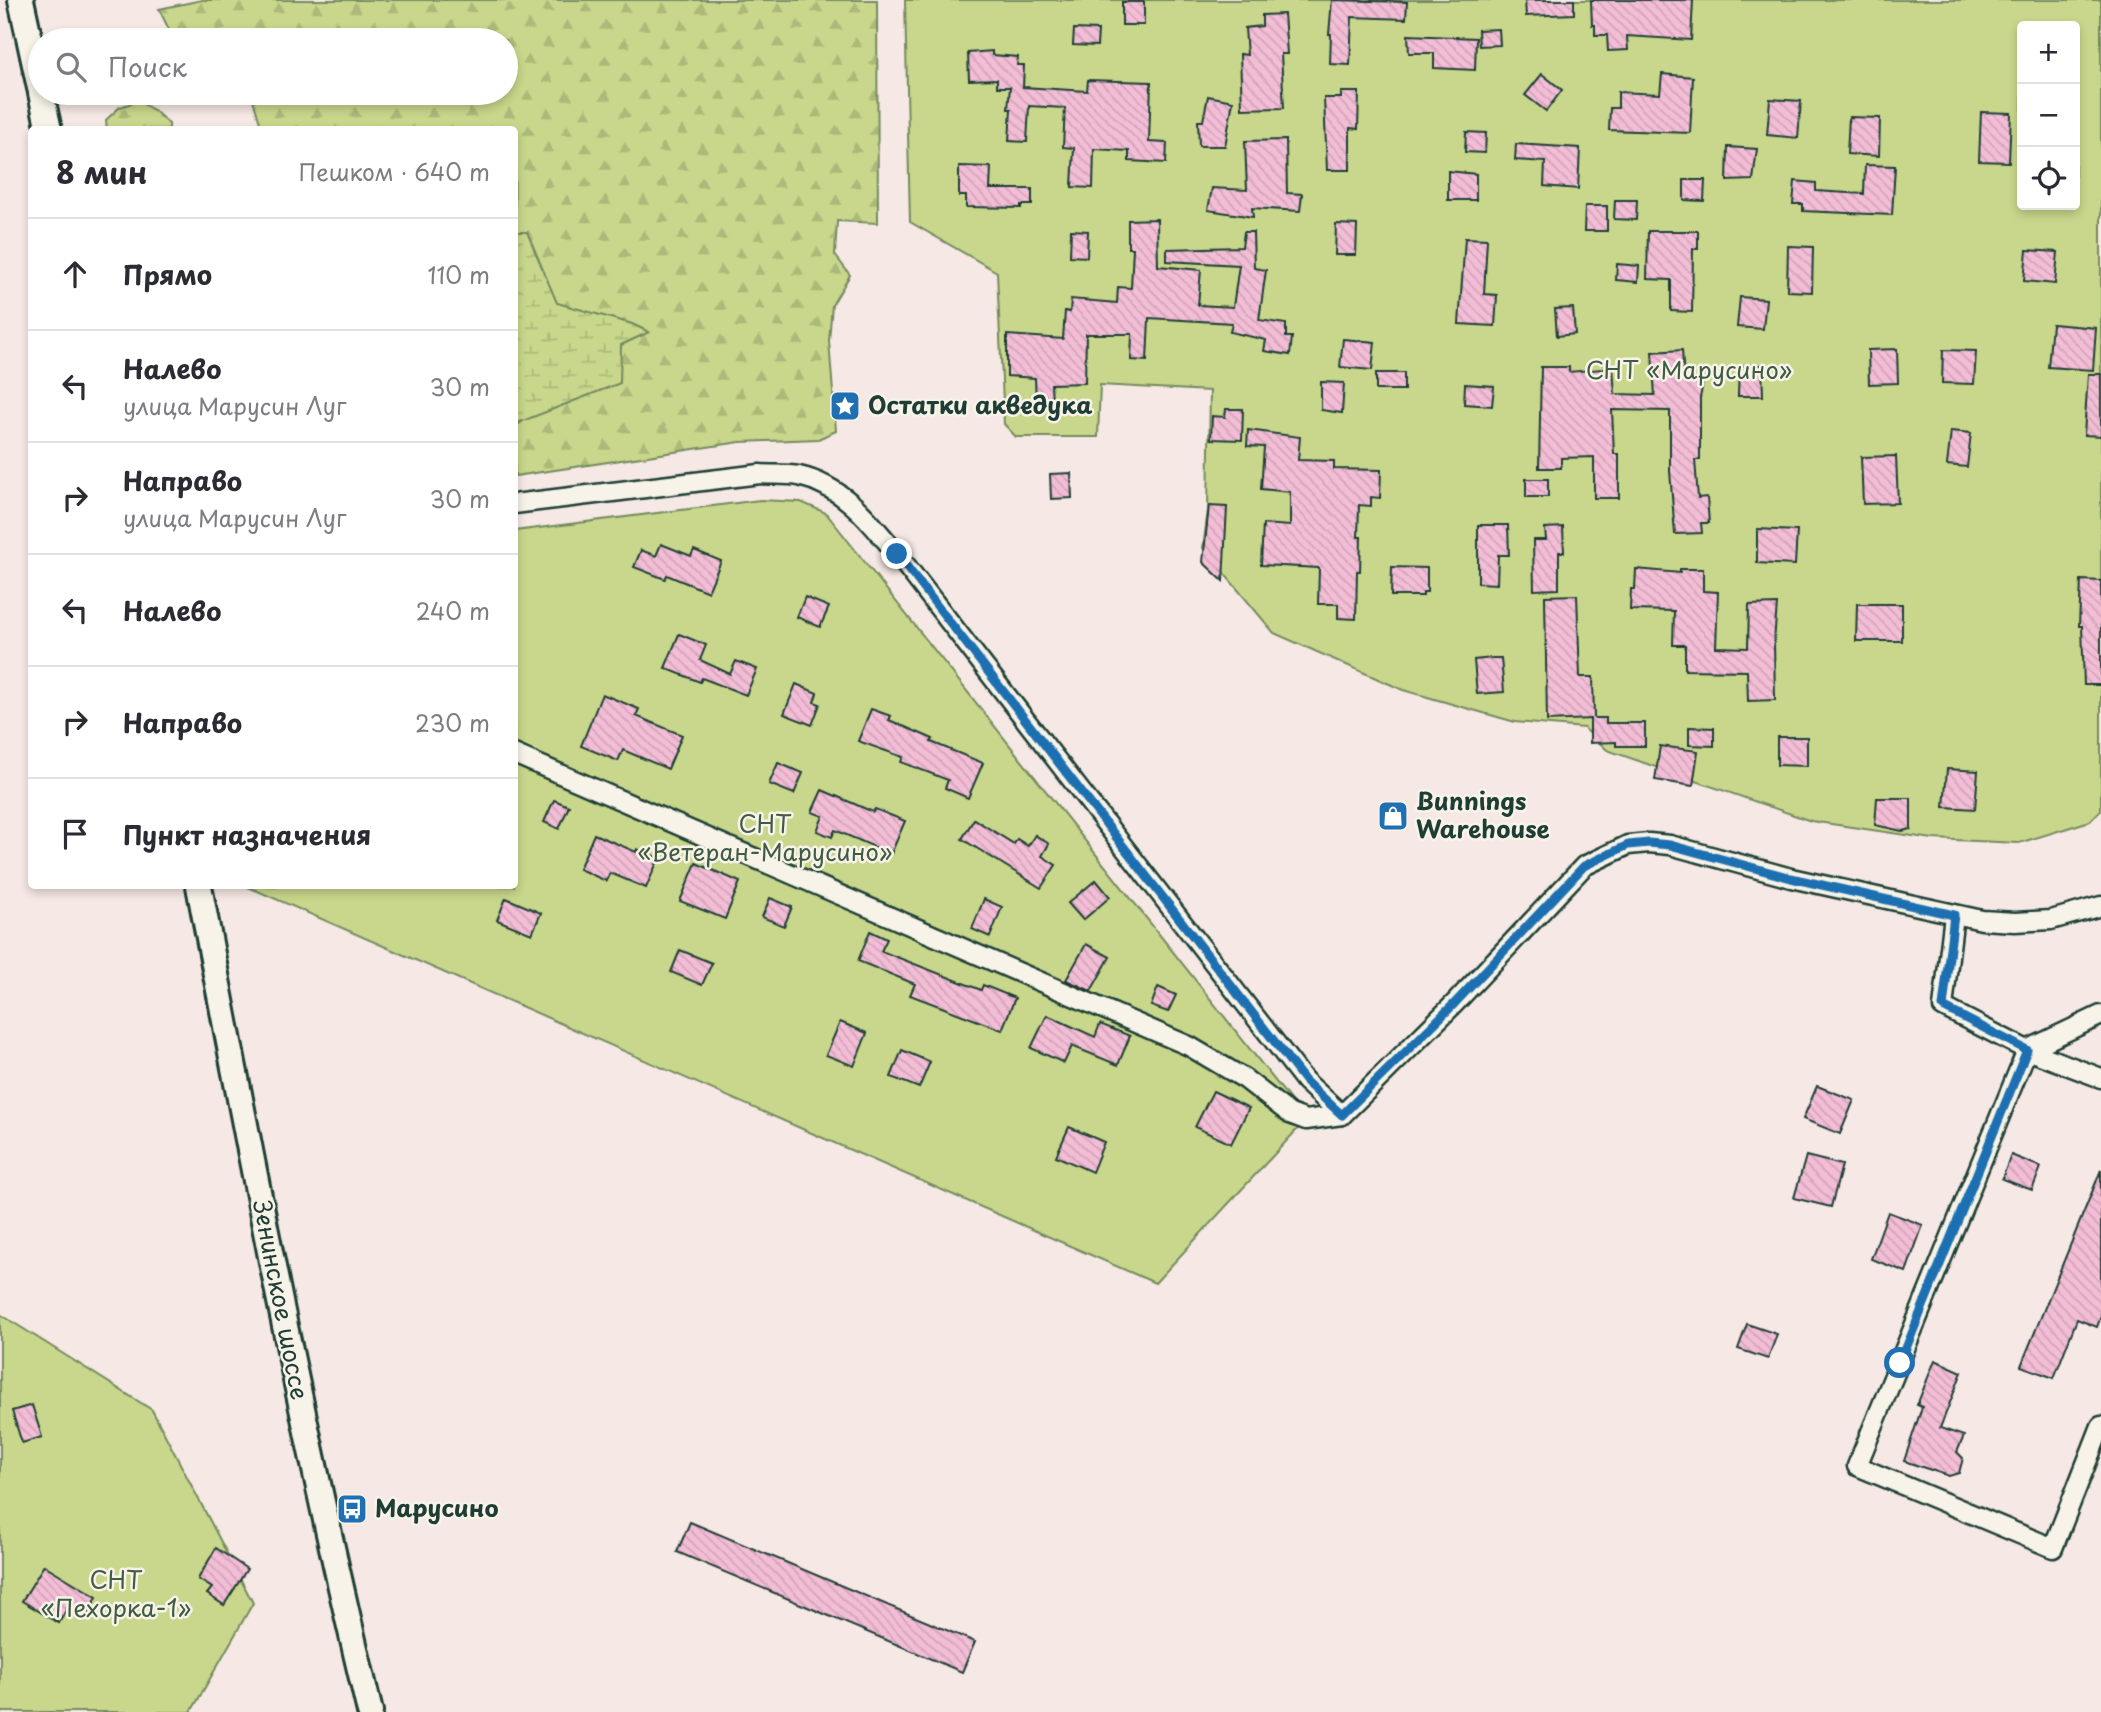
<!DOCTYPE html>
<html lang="ru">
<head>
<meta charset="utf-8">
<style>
  body { margin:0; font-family:"Playpen Sans",sans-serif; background:#f7f7f7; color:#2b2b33 }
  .controls { position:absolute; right:21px; top:21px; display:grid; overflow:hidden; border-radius:7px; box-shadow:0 4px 10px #0003 }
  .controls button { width:63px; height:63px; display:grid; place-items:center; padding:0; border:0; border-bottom:2px solid #e1e1e2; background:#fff; color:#2b2b33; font:35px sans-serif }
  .stop { position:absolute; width:21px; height:21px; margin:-16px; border:5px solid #1f6fb2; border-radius:50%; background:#fff }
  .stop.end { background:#1f6fb2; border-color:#fff; box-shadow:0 2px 7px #0008 }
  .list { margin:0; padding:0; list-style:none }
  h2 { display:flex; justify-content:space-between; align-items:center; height:91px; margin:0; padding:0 28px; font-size:30px }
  h2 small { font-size:23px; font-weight:400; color:#7c7c81 }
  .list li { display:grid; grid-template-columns:46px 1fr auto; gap:21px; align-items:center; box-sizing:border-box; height:112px; padding:0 28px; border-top:2px solid #e1e1e2 }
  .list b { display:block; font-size:26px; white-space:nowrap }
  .list p { margin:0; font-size:23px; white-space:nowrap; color:#7c7c81 }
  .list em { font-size:23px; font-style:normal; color:#7c7c81 }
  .icon { flex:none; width:38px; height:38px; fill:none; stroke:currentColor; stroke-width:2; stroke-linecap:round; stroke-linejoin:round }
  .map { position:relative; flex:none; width:2101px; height:1712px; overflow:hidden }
  .search { position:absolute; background:#fff; box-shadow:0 4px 10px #0003; left:28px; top:28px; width:490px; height:77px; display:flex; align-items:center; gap:18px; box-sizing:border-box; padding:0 24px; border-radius:38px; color:#7c7c81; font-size:26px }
  .panel { position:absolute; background:#fff; box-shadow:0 4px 10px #0003; left:28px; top:126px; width:490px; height:763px; border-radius:7px }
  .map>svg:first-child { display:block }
</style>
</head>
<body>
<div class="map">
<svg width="2101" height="1712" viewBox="0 0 2101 1712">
  <defs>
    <pattern id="forest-firs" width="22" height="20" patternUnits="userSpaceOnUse" patternTransform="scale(1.75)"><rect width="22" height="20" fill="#c8d78b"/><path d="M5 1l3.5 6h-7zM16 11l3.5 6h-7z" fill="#abb979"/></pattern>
    <pattern id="wetland-marsh" width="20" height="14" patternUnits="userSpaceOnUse" patternTransform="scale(1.75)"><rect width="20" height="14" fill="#c8d78b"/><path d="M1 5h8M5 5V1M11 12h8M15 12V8" fill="none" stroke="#abb979"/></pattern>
    <pattern id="building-back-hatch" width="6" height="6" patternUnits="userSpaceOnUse" patternTransform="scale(1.75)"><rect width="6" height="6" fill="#f3bdd6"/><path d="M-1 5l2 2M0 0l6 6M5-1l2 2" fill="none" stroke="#d0a3b8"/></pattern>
  </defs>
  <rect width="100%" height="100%" fill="#f6e8e4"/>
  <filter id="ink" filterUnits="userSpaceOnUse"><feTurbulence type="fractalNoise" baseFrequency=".0143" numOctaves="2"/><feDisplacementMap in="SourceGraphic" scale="14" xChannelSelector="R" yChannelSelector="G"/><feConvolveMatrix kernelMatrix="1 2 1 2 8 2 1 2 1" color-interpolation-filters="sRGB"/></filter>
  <g filter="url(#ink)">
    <g fill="url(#forest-firs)" stroke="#748a60" stroke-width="2">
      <path d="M202 0H877L878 223 837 221 835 255 850 275 832 305 829 341 836 431 818 439 740 442 515 476V424H519L621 345 648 332 632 324 556 303 527 232H515L514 130 264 129 260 123 251 93H506V40H174L159 9Z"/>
      <path d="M138 101 155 111 169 124V129H107L106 120 120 107Z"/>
    </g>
    <path fill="url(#wetland-marsh)" stroke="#748a60" stroke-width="2" d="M514 232H527L557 303 632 324 649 332 621 345 620 383 515 424Z"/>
    <g fill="#c8d78b" stroke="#748a60" stroke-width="2" fill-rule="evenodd">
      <path d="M905 0H2101V810L2090 821 2019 843 1933 839 1811 821 1607 750 1584 728 1515 722 1403 690 1274 633 1203 548 1208 510 1210 391 1100 385 1098 437H1016L1004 424 997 272 910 222ZM2022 26H2075V205H2022Z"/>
      <path d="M760 500 801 502 826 513 1306 1120 1155 1283 246 886H514L515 531Z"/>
      <path d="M0 1314 152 1410 253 1603 191 1712H0Z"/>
    </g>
    <g fill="url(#building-back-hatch)" stroke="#1f3d34" stroke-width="2">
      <path d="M1332 0 1407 2 1406 19 1352 17 1350 65 1330 64 1331 34H1329Z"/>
      <path d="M1525 0H1574V14L1526 16Z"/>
      <path d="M1591 0H1693L1691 40 1627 36 1628 50 1608 51 1607 35H1595V25H1592Z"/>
      <rect x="1122" y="2" width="22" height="23"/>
      <path d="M1284 14 1287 54H1281L1284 108 1242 109 1240 54 1247 55 1245 28 1262 26V15Z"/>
      <path d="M1074 29 1098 30 1097 46 1073 45Z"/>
      <path d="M1499 29 1500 45 1479 46 1478 30Z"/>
      <path d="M1408 35 1476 38 1475 70 1434 68V53H1409Z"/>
      <path d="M992 51V55L1018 57 1017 65H1024L1023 87 1087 91 1088 80 1151 82 1149 142 1167 143 1166 163 1129 161V151L1094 149 1093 188 1072 187 1074 148 1063 147 1065 108 1029 106 1027 142 1009 141 1011 109H1008L1010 87H997V79L969 80 968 53Z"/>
      <path d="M1542 74 1562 90 1546 111 1525 95Z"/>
      <path d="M1662 74 1693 77 1690 133 1609 130 1610 108H1618V92L1660 94Z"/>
      <path d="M1341 92H1359L1358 129 1350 128V170H1327L1324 98H1341Z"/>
      <path d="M1208 96 1233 101 1225 146H1199L1198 121H1203Z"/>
      <path d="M1770 99 1801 101 1798 138 1767 135Z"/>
      <path d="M1981 112 2011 113 2009 162 1979 161Z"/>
      <path d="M1849 117 1880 118 1879 156 1847 154Z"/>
      <path d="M1466 132 1486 133 1485 153 1465 152Z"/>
      <path d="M1286 140 1287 193 1302 194 1300 211 1252 208 1253 217 1208 210 1212 188 1247 190 1245 141Z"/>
      <path d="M1516 144 1580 148 1578 189 1544 186 1545 162 1515 160Z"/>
      <path d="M1728 147 1757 149 1753 180 1727 181Z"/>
      <path d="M1865 165 1895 166 1892 215 1803 211V204H1793L1795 181 1816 183V191L1864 194Z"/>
      <path d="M959 166 991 167 990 189H1032V205H1021V208L966 207V196H959Z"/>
      <path d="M1448 171 1476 174V200H1448Z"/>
      <path d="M1684 180H1705L1704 201 1684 200Z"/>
      <path d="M1615 200H1637L1636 220 1614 219Z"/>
      <path d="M1585 206H1607V231H1584Z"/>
      <path d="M1157 219 1158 266 1201 270 1198 305 1233 307 1239 265 1167 261V249L1242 247 1244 232H1253L1254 268 1266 270 1259 320 1286 324V337H1292L1290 355 1264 351 1266 340 1230 332 1232 323 1149 318 1147 361 1131 360 1132 334H1086L1085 383 1051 384 1052 401 1036 402 1035 378 1007 376V335L1063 339 1065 311 1070 312 1071 299 1117 303 1118 287 1131 288 1133 248H1128V220Z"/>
      <path d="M1336 224 1357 225 1356 255H1335Z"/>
      <path d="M1071 230 1088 231 1087 257 1070 256Z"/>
      <path d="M1648 231H1698V249H1693L1692 312 1671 311V280L1647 279Z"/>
      <path d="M1465 238 1487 239 1484 294 1497 295 1495 326 1459 324Z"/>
      <path d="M1788 246 1813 247 1812 292 1787 291Z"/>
      <path d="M2027 250 2058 252 2055 284 2024 281Z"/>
      <path d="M1617 264 1639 266 1638 282 1616 280Z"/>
      <path d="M1740 297 1766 299 1763 329 1737 327Z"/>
      <path d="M1573 308 1575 334 1557 336 1555 309Z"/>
      <path d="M2052 324 2096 328 2093 370 2048 367Z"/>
      <path d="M1343 339 1375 342 1372 370 1340 367Z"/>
      <path d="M1897 349 1898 383 1869 384 1868 350Z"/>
      <path d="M1682 350 1684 379 1703 383 1700 398V460H1695L1698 498 1707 497 1709 523H1701L1702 533 1675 534 1670 471V411L1612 410 1614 454H1619V498H1594V457L1561 458V468H1539L1541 367H1569V372L1613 368 1615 394 1655 395 1652 352Z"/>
      <path d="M1943 350 1976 351 1974 384 1942 383Z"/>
      <path d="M1762 365 1763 396H1738L1739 366Z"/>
      <rect x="1376" y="373" width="28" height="17"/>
      <path d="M2088 374H2101V436L2084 435Z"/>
      <path d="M1321 382 1344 383 1342 413 1321 410Z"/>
      <path d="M1465 384 1494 386 1492 406 1464 404Z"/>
      <path d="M1226 409H1243L1242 440 1211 439 1212 416 1225 417Z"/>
      <path d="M1248 430 1300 437 1298 460 1334 461V469L1381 470 1380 498 1371 497V506L1359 505 1358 537H1361L1360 571H1357L1356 619 1338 618V604H1318L1319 568 1261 565 1263 524 1290 526V492L1261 489 1264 447 1247 446Z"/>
      <path d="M1951 431 1971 433 1967 467 1947 465Z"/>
      <path d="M1896 456 1898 503 1863 504 1861 457Z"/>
      <path d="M1071 473 1072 498 1051 499 1050 474Z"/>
      <rect x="1526" y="479" width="22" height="18"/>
      <path d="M1209 506 1227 507 1223 581 1203 562Z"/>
      <path d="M1478 525H1508L1509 555H1498L1497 584 1478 583Z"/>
      <path d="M1563 527 1564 552H1559V589L1534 590 1533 540H1546L1545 528Z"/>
      <path d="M1757 529 1797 531 1795 565 1757 563Z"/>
      <path d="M661 544 691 556 694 550 721 561 708 592 667 575 665 579 634 567 641 550 656 556Z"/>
      <path d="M1392 567 1427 568V592H1423V596H1391Z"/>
      <path d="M1636 569 1680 573V569H1703V591L1718 592 1716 647 1748 648 1749 605 1777 604 1774 642 1775 700 1748 701 1747 671 1685 670V645H1673L1674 611 1630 610 1631 589H1635Z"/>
      <path d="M2081 580 2101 581V685H2084L2082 626H2079Z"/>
      <path d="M1577 595 1580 677H1593L1594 718H1606V723H1645V746H1616V742L1590 743V719L1547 721 1545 596Z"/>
      <path d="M805 597 829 607 820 627 797 617Z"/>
      <path d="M1857 604H1902V641H1856Z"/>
      <path d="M679 634 706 645 700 660 730 674 736 661 757 669 746 695 702 678 700 682 665 668Z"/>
      <path d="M1493 658H1501L1504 692 1477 694 1474 660Z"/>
      <path d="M796 684 817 693 814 702 820 704 812 725 784 714Z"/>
      <path d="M602 694 639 709 636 716 682 735 668 769 623 750 618 761 581 746Z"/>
      <path d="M871 709 891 716 889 720 933 739 931 742 983 763 968 798 945 788 948 780 901 762 903 757 858 741Z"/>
      <path d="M1689 727 1714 728V746L1689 745Z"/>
      <path d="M1777 737H1807V766L1777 765Z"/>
      <path d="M1660 746 1698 751 1693 786 1655 780Z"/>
      <path d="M778 763 803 773 794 794 769 784Z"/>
      <path d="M1947 769 1978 771 1975 809 1944 807Z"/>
      <path d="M822 790 873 812 875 809 905 821 891 854 835 830 832 837 817 831 823 816 812 812Z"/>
      <path d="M1877 798H1911V829L1902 831 1875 825Z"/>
      <path d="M554 800 569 806 559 829 544 822Z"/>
      <path d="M974 819 1014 844 1017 839 1028 846 1035 835 1049 844 1042 856 1056 865 1041 888 962 839Z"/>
      <path d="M594 834 636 852 637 849 659 858 646 888 610 873 606 881 579 869Z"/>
      <path d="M696 863 740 882 725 919 680 901Z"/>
      <path d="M1096 880 1110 897 1083 920 1068 903Z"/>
      <path d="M506 898 541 913 532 934 497 920Z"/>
      <path d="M770 898 792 907 784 926 762 917Z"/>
      <path d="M984 899 1002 907 990 937 972 929Z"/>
      <path d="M870 931 887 939 881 951 981 990 983 985 1015 998 1002 1030 910 995 915 984 858 961Z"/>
      <path d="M1086 944 1110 957 1091 991 1066 980Z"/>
      <path d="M680 950 712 963 702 985 671 972Z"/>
      <path d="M1158 987 1176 995 1168 1012 1151 1006Z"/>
      <path d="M1047 1015 1095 1037 1100 1024 1130 1036 1118 1065 1072 1046 1064 1063 1031 1048Z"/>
      <path d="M840 1022 867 1033 854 1066 826 1055Z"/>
      <path d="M902 1050 930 1062 919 1088 891 1077Z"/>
      <path d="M1817 1086 1854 1100 1840 1134 1803 1119Z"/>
      <path d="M1213 1091 1249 1108 1231 1144 1195 1127Z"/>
      <path d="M1069 1127 1104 1142 1092 1172 1056 1156Z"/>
      <path d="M2011 1155 2041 1167 2032 1190 2002 1179Z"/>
      <path d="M1806 1156 1842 1165 1831 1207 1794 1198Z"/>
      <path d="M2101 1170V1316L2097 1327 2077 1319 2054 1378 2021 1366Z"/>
      <path d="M1888 1212 1923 1225 1906 1272 1871 1259Z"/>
      <path d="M1747 1324 1777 1334 1768 1359 1738 1349Z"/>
      <path d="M1935 1360 1962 1372 1940 1428 1964 1436 1957 1452 1963 1458 1959 1473 1949 1476 1904 1461 1922 1407 1917 1405Z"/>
      <path d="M32 1405 42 1437 22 1443 12 1411Z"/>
      <path d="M690 1522 975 1642 962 1672 677 1552Z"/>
      <path d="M216 1548 247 1569 224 1605 207 1594 212 1588 198 1579Z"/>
      <path d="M44 1565 97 1597 86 1616 69 1605 59 1623 22 1601Z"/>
    </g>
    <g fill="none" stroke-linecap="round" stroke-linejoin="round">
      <g stroke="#1f3d34" stroke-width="23">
        <g id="minor">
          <path d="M514 504 760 474C772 475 786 474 799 476 843 486 869 520 897 554L1305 1081 1342 1115"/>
          <path d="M514 754 1189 1046 1245 1079 1290 1114 1306 1120 1342 1115 1454 1004 1584 866 1628 845 1649 843 1670 845 1791 878 1982 920 2015 922 2051 920 2101 906"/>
          <path d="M1954 915 1943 1007 2027 1050 2101 1078"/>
          <path d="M2101 1015 2027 1050 1857 1466 2053 1548 2101 1426"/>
        </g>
      </g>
      <g stroke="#1f3d34" stroke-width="30">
        <g id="secondary">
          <path d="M21 0 40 88"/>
          <path d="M41 93 49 130"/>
          <path d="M199 886C252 1162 304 1438 370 1712"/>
        </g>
      </g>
      <use href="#minor" stroke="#f7f3e8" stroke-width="18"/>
      <use href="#secondary" stroke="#f7f3e8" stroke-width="24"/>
    </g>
  </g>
  <g fill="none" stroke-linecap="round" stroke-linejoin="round" filter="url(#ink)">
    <path stroke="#1f6fb2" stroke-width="9" d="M897 554 1305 1081 1342 1115 1454 1004 1584 866 1628 845 1649 843 1670 845 1791 878 1954 915 1943 1007 2027 1050 1900 1363"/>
  </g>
  <defs>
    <g id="sight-square" transform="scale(1.575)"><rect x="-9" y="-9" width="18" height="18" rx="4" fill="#1f6fb2" stroke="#f7f3e8"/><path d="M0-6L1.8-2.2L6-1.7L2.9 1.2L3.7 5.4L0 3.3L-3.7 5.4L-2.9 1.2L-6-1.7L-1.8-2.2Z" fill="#fff"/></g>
    <g id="shop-square" transform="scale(1.575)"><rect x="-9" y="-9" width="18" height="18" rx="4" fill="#1f6fb2" stroke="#f7f3e8"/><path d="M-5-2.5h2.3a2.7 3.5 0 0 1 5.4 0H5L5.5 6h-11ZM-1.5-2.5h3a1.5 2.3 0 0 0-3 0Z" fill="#fff"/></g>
    <g id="bus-square" transform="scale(1.575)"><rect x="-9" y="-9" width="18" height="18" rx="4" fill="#1f6fb2" stroke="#f7f3e8"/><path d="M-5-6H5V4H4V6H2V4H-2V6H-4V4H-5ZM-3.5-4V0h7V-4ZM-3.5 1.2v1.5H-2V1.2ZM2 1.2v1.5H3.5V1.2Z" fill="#fff"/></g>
  </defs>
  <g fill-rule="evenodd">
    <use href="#sight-square" x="845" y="406"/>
    <use href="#shop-square" x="1393" y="816"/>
    <use href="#bus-square" x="352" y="1509"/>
  </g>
  <g text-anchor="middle" stroke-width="5" stroke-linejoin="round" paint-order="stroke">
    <g font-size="24" fill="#415c45" stroke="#f7f3e8">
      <text x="1689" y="379">СНТ «Марусино»</text>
      <text x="765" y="833">СНТ<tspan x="765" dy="28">«Ветеран-Марусино»</tspan></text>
      <text x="116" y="1589">СНТ<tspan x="116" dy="28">«Пехорка-1»</tspan></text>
    </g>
    <g font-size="24" font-weight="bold" fill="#1f3d34" stroke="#f7f3e8" text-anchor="start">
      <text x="868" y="414">Остатки акведука</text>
      <text x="1416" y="810">Bunnings<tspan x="1416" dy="28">Warehouse</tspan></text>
      <text x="375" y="1517">Марусино</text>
    </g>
    <g font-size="24" fill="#1f3d34" stroke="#f7f3e8">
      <text transform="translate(280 1300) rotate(79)" y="8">Зенинское шоссе</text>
    </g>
  </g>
</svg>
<div class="controls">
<button>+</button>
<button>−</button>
<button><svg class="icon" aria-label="locate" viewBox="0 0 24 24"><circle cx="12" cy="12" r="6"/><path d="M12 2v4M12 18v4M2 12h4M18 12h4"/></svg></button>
</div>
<div class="stop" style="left:1900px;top:1363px"></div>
<div class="stop end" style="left:897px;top:554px"></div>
<div class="search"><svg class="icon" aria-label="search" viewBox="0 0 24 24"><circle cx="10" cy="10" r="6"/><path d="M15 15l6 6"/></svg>Поиск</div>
<section class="panel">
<h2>8 мин<small>Пешком · 640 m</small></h2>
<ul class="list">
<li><svg class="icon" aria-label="ahead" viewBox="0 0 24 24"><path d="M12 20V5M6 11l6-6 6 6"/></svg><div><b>Прямо</b></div><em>110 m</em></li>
<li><svg class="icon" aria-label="left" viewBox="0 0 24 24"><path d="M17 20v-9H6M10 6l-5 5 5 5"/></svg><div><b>Налево</b><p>улица Марусин Луг</p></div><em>30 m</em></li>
<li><svg class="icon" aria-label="right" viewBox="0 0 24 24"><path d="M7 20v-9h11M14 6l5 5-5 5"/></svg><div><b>Направо</b><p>улица Марусин Луг</p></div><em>30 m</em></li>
<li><svg class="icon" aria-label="left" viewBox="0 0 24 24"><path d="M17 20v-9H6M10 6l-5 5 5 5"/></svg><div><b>Налево</b></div><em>240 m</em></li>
<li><svg class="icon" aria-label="right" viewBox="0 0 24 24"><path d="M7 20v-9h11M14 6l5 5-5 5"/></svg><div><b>Направо</b></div><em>230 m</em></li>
<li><svg class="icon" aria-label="arrive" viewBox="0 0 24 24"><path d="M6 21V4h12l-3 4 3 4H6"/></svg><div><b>Пункт назначения</b></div></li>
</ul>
</section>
</div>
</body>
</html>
